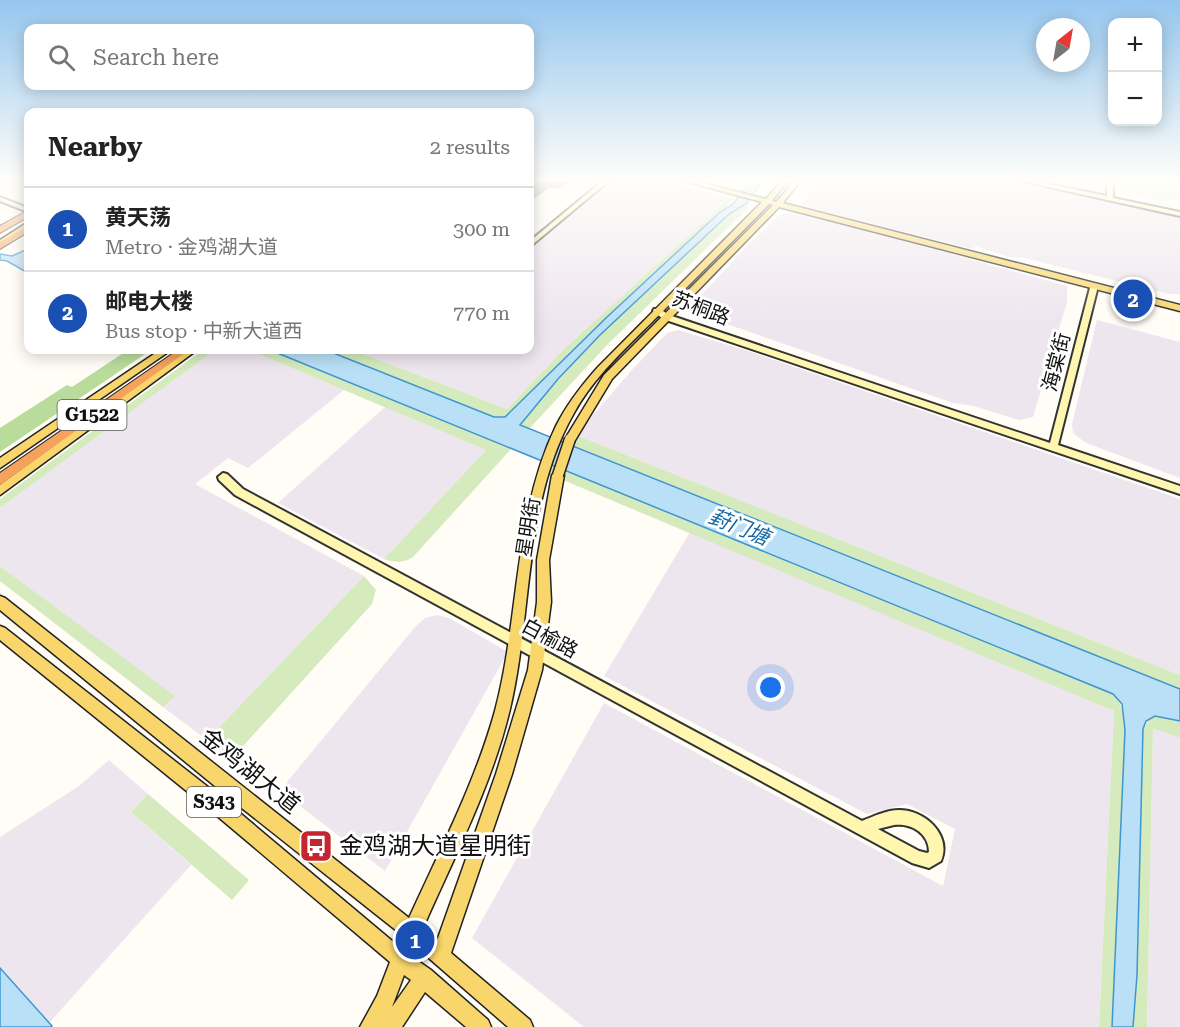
<!DOCTYPE html>
<html lang="en">
<head>
<meta charset="utf-8">
<style>
  body { margin:0; font-family:"Roboto Serif","Noto Sans SC",serif; background:#f2f2f2; color:#222 }
  .controls { position:absolute; right:18px; top:18px; display:grid; overflow:hidden; border-radius:12px; box-shadow:0 3px 15px #0003 }
  .controls button { width:54px; height:54px; display:grid; place-items:center; padding:0; border:0; border-bottom:2px solid #e0e0e0; background:#fff; color:#222; font:30px sans-serif }
  .compass { position:absolute; left:1036px; top:18px; width:54px; height:54px; border-radius:50%; background:#fff; box-shadow:0 3px 15px #0003; rotate:31deg }
  .you { position:absolute; left:771px; top:688px; width:21px; height:21px; margin:-15px; border:4px solid #fff; border-radius:50%; background:#1a73e8; box-shadow:0 0 0 9px #1a73e833 }
  .badge { display:grid; place-items:center; width:39px; height:39px; border-radius:50%; background:#c4262e; color:#fff; font-size:20px; font-weight:700 }
  .pin { position:absolute; translate:-50% -50%; border:3px solid #fff; box-shadow:0 2px 6px #0006 }
  .list { margin:0; padding:0; list-style:none }
  h2 { display:flex; justify-content:space-between; align-items:center; height:78px; margin:0; padding:0 24px; font-size:26px }
  h2 small { font-size:20px; font-weight:400; color:#767676 }
  .list li { display:grid; grid-template-columns:39px 1fr auto; gap:18px; align-items:center; box-sizing:border-box; height:84px; padding:0 24px; border-top:2px solid #e0e0e0 }
  .list b { display:block; font-size:22px; white-space:nowrap }
  .list p { margin:0; font-size:20px; white-space:nowrap; color:#767676 }
  .list em { font-size:20px; font-style:normal; color:#767676 }
  .icon { flex:none; width:33px; height:33px; fill:none; stroke:currentColor; stroke-width:2; stroke-linecap:round; stroke-linejoin:round }
  .map { position:relative; flex:none; width:1180px; height:1027px; overflow:hidden }
  .search { position:absolute; background:#fff; box-shadow:0 3px 15px #0003; left:24px; top:24px; width:510px; height:66px; display:flex; align-items:center; gap:15px; box-sizing:border-box; padding:0 21px; border-radius:12px; color:#767676; font-size:22px }
  .panel { position:absolute; background:#fff; box-shadow:0 3px 15px #0003; left:24px; top:108px; width:510px; height:246px; border-radius:12px }
  .map>svg:first-child { display:block }
</style>
</head>
<body>
<div class="map">
<svg width="1180" height="1027" viewBox="0 0 1180 1027">
  <rect width="100%" height="100%" fill="#fffdf5"/>
  <g fill="#eee6ef">
    <path d="M615 179H658L729 198 563 350 507 409 353 350H530V250Z"/>
    <path d="M821 179H1002L1180 218V294H1169L1025 258 1009 257 975 246 973 249 804 206 801 203 808 199 806 196Z"/>
    <path d="M787 213 838 223 1067 286V302L1033 417 1019 420 974 406 953 403 695 313 693 308 696 301 747 246 780 215Z"/>
    <path d="M1097 320 1180 342V478L1086 443 1073 433 1072 424Z"/>
    <path d="M678 330 748 351 1180 499V675L576 435 632 370 667 333Z"/>
    <path d="M215 350H249L344 390 248 468 228 458 195 484 364 576 207 740 163 707 174 696 0 566V508Z"/>
    <path d="M385 407 486 450 384 559 278 503Z"/>
    <path d="M690 532 1114 711 1099 1027H584L472 938 604 703 943 886 955 829 907 804 867 814 604 676Z"/>
    <path d="M437 615 449 618 508 652 385 871 288 797 282 788 415 627 425 618Z"/>
    <path d="M1153 727 1180 738V1027H1147Z"/>
    <path d="M109 760 148 794 131 812 191 865 49 1023 0 968V837L79 786Z"/>
  </g>
  <g fill="#d5ebbd">
    <path d="M729 198 735 199 719 213 607 317 505 417H494L326 350H353L507 409 563 350Z"/>
    <path d="M747 203 748 208 608 344 528 430 521 427 522 419 600 335 728 215Z"/>
    <path d="M203 350H215L0 508V499Z"/>
    <path d="M249 350H270L512 448 413 557C403 563 395 563 384 559L486 450Z"/>
    <path d="M576 435 1180 675V689L567 446Z"/>
    <path d="M550 463 1105 689C1123 699 1123 712 1125 730L1112 1027H1099L1114 711 544 472Z"/>
    <path d="M0 566 175 696 163 707 0 581Z"/>
    <path d="M364 576 376 590 372 604 235 755 227 756 207 740Z"/>
    <path d="M1164 715 1180 721V738L1153 728 1147 1027H1133L1137 975 1143 729 1150 718Z"/>
    <path d="M148 794 249 880 232 900 131 812Z"/>
  </g>
  <path fill="#b9dc9c" d="M128 350H151L0 452V428L67 385 72 387Z"/>
  <path fill="#e6f2cf" d="M1119 179H1175L1180 199 1156 201 1127 192 1123 193Z"/>
  <g fill="#b9e0f7" stroke="#3f96cf" stroke-width="1.5">
    <path d="M752 179H764L747 203 728 215 600 335 558 379 520 425 1180 689V721L1155 716 1146 721 1143 729 1137 975 1133 1027H1112L1125 730 1122 704 1113 694 270 350H326L494 417H505L607 317 719 213 733 204Z"/>
    <path d="M28 249V273L7 261 0 260V254L12 256Z"/>
    <path d="M0 968 52 1026 51 1027H0Z"/>
  </g>
  <path fill="#5a524d" d="M530 179H573L561 188H548L530 202Z"/>
  <g fill="none" stroke-linecap="round" stroke-linejoin="round">
    <g stroke="#333" stroke-width="4">
      <g id="secondary">
        <path d="M605 179H611L532 245 530 246V241Z"/>
        <path d="M1013 179H1023L1107 196V179H1113V198L1180 212V216Z"/>
        <path d="M0 197 28 208V212L0 201Z"/>
        <path d="M1091 284 1098 286 1058 445 1180 486V494L663 319 653 311 654 309H660L669 315 1050 443Z"/>
        <path d="M223 473 227 474 243 489 862 821C874 816 887 810 899 810 925 810 952 835 941 861L929 868 912 863 235 495 219 480 218 477ZM894 825C911 823 929 833 929 852L927 853 919 851 878 829Z"/>
      </g>
    </g>
    <g stroke="#222" stroke-width="3">
      <g id="primary">
        <path d="M676 179H687L766 199 783 179H789L772 201 776 202 796 179H802L783 203 1180 305V311L779 207 612 379 574 442H566L565 439 604 375 773 205 769 204C731 243 692 282 654 320 625 349 594 377 574 413 523 502 533 612 510 709 492 785 454 857 423 928L437 941 496 774 528 670 537 602V560L552 475 558 471 564 475 549 560 551 602 542 670 512 774 451 953 530 1020 533 1027H508L415 946 411 956 431 970 488 1020 491 1027H466L425 992 402 1027H360L377 996 390 962 210 810 0 640V626L5 628 222 798 397 945 402 935 238 805 0 610V596L5 598 409 918C440 850 475 783 495 711 520 617 513 515 556 426 567 404 582 385 598 367L762 202ZM404 975 411 980 392 1007Z"/>
        <path d="M25 224H28V229L0 245V240Z"/>
        <path d="M160 350H171L0 468V458Z"/>
        <path d="M186 350H197L0 495V485Z"/>
      </g>
    </g>
    <g stroke="#222" stroke-width="2">
      <g id="highway">
        <path d="M25 212H28V217L0 233V226Z"/>
        <path d="M28 226V232L0 249V242Z"/>
        <path d="M178 350H189L0 485V473Z"/>
      </g>
    </g>
    <use href="#secondary" fill="#fff6b0" fill-rule="evenodd"/>
    <use href="#primary" fill="#f9d66b" fill-rule="evenodd"/>
    <use href="#highway" fill="#f5a25d" fill-rule="evenodd"/>
    <g stroke="#222" stroke-width="13" stroke-linecap="butt">
      <path id="primary-bridge" d="M558 475 570 439"/>
    </g>
    <use href="#primary-bridge" stroke="#f9d66b" stroke-width="10"/>
  </g>
  <linearGradient id="sky" x2="0" y2="1"><stop stop-color="#95c6ee"/><stop offset="0.56" stop-color="#fffefa"/><stop offset="1" stop-color="#fffefa" stop-opacity="0"/></linearGradient>
  <rect width="1180" height="322" fill="url(#sky)"/>
  <defs>
    <g id="bus-square" transform="scale(1.725)"><rect x="-9" y="-9" width="18" height="18" rx="4" fill="#c4262e" stroke="#fff"/><path d="M-5-6H5V4H4V6H2V4H-2V6H-4V4H-5ZM-3.5-4V0h7V-4ZM-3.5 1.2v1.5H-2V1.2ZM2 1.2v1.5H3.5V1.2Z" fill="#fff"/></g>
  </defs>
  <g fill-rule="evenodd">
    <use href="#bus-square" x="316" y="846"/>
  </g>
  <g text-anchor="middle" stroke-width="6" stroke-linejoin="round" paint-order="stroke">
    <g fill="#fff" stroke="#585858" stroke-width="1.5">
      <rect x="57.5" y="400" width="69" height="30" rx="4.5"/>
      <rect x="187" y="787" width="54" height="30" rx="4.5"/>
    </g>
    <g font-size="18" font-weight="bold" fill="#111">
      <text x="92" y="421">G1522</text>
      <text x="214" y="808">S343</text>
    </g>
    <g font-size="20" fill="#111" stroke="#fff">
      <text transform="translate(701 308) rotate(21)" y="7">苏桐路</text>
      <text transform="translate(1056 362) rotate(-76)" y="7">海棠街</text>
      <text transform="translate(528 527) rotate(-81)" y="7">星明街</text>
      <text transform="translate(550 638) rotate(28)" y="7">白榆路</text>
    </g>
    <g font-size="21" font-style="italic" fill="#1768a6" stroke="#fff">
      <text transform="translate(739 527) rotate(22)" y="7">葑门塘</text>
    </g>
    <g font-size="24" fill="#111" stroke="#fff">
      <text transform="translate(250 771) rotate(39)" y="8">金鸡湖大道</text>
    </g>
    <g font-size="24" fill="#111" stroke="#fff" text-anchor="start">
      <text x="339" y="854">金鸡湖大道星明街</text>
    </g>
  </g>
</svg>
<div class="controls">
<button>+</button>
<button>−</button>
</div>
<svg class="compass" viewBox="-18 -18 36 36"><path d="M0-13l5 13h-10z" fill="#e53935"/><path d="M0 13l5-13h-10z" fill="#767676"/></svg>
<div class="you"></div>
<div class="pin badge" style="left:415px;top:940px;background:#1a4fb4">1</div>
<div class="pin badge" style="left:1133px;top:299px;background:#1a4fb4">2</div>
<div class="search"><svg class="icon" aria-label="search" viewBox="0 0 24 24"><circle cx="10" cy="10" r="6"/><path d="M15 15l6 6"/></svg>Search here</div>
<section class="panel">
<h2>Nearby<small>2 results</small></h2>
<ul class="list">
<li><span class="badge" style="background:#1a4fb4">1</span><div><b>黄天荡</b><p>Metro · 金鸡湖大道</p></div><em>300 m</em></li>
<li><span class="badge" style="background:#1a4fb4">2</span><div><b>邮电大楼</b><p>Bus stop · 中新大道西</p></div><em>770 m</em></li>
</ul>
</section>
</div>
</body>
</html>
